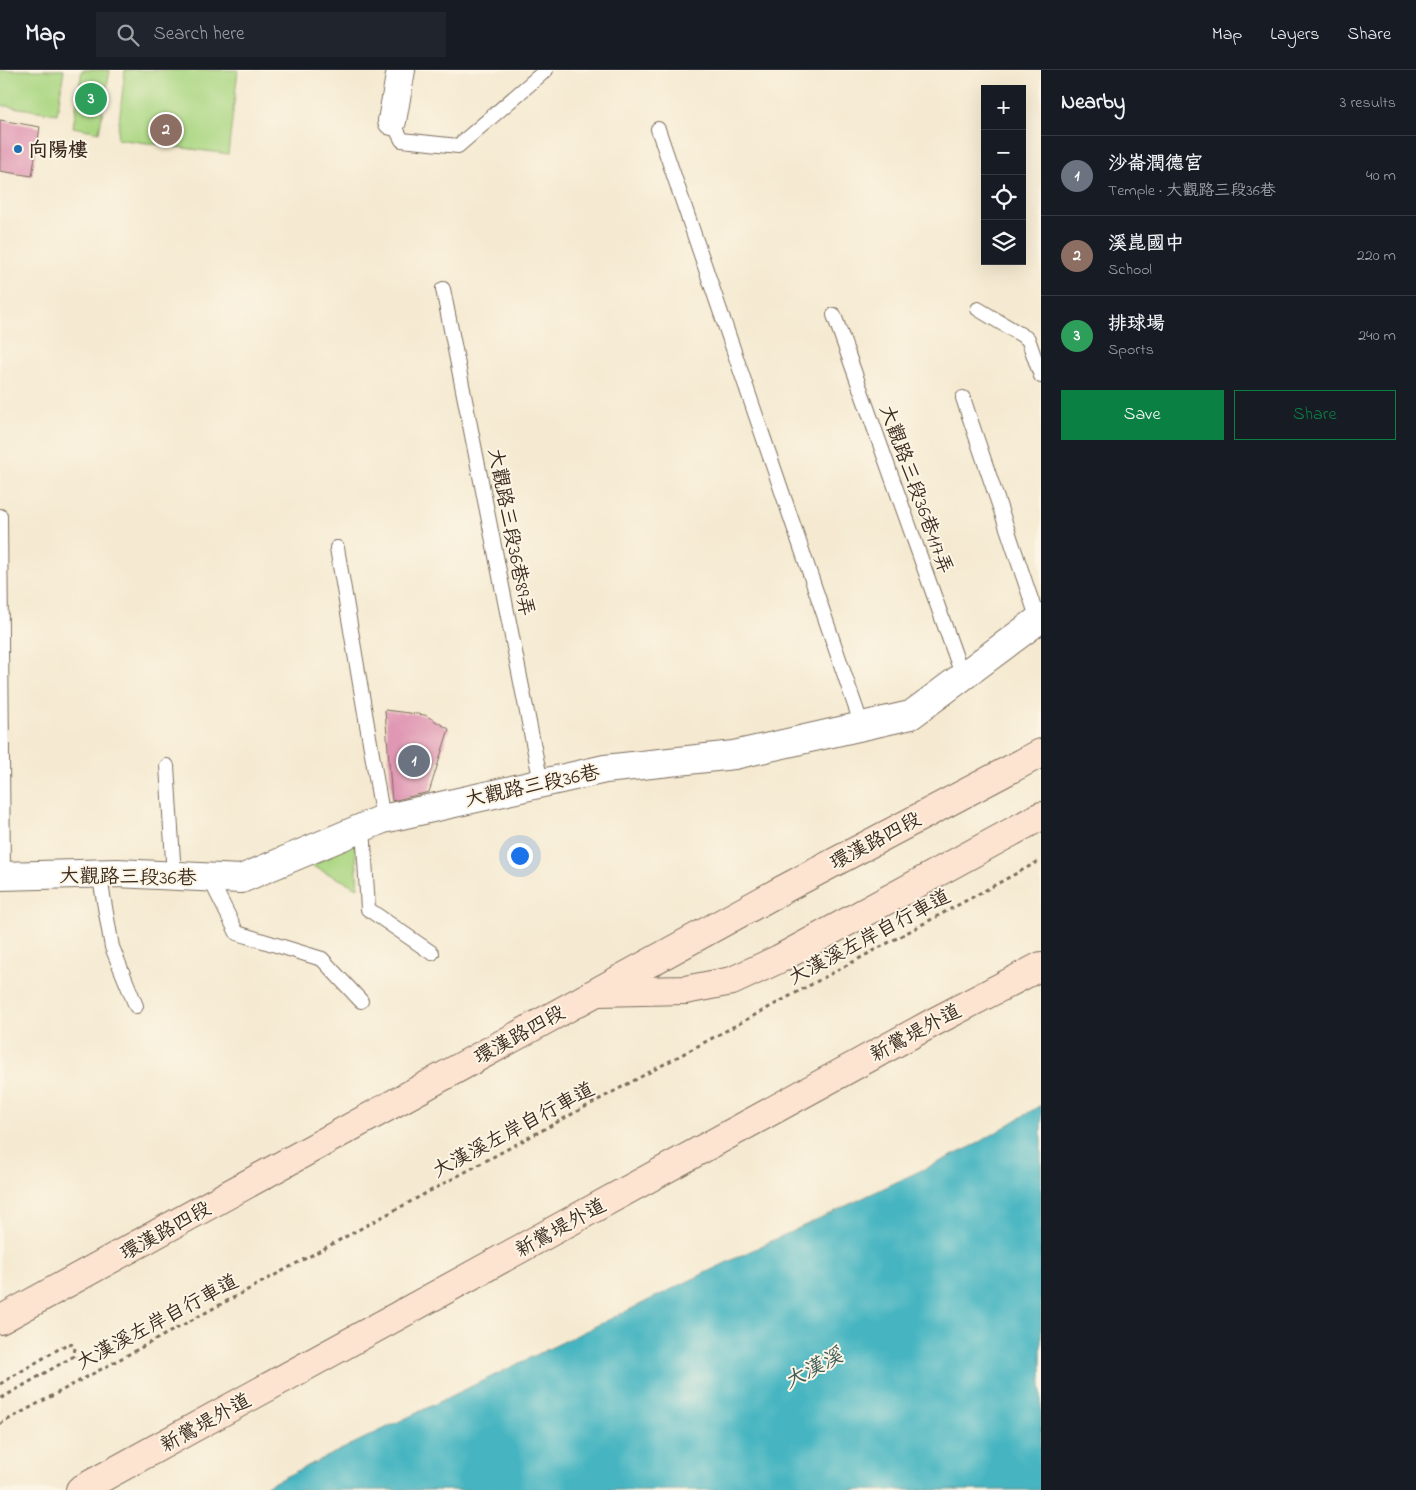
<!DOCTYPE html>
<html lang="en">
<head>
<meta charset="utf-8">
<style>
  body { margin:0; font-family:"Indie Flower","LXGW WenKai TC",sans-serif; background:#20242c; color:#f1f3f6 }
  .controls { position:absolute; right:15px; top:15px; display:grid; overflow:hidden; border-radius:0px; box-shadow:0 5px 20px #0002 }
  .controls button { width:45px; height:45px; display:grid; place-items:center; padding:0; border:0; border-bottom:1px solid #363941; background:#171b24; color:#f1f3f6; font:25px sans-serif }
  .you { position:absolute; left:519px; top:785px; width:18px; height:18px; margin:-12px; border:4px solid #fff; border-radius:50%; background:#1a73e8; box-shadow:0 0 0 8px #1a73e833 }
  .badge { display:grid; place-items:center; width:32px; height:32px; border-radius:50%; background:#0b8043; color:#fff; font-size:16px; font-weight:700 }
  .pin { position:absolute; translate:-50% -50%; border:2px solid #fff; box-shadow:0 1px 5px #0006 }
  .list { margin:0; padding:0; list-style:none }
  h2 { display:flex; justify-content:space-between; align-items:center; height:65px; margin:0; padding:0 20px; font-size:21px }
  h2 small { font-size:16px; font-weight:400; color:#9ea1a6 }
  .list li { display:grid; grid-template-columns:32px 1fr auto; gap:15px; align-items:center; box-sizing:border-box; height:80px; padding:0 20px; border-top:1px solid #363941 }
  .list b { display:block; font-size:19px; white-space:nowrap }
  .list p { margin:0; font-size:16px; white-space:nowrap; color:#9ea1a6 }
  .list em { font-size:16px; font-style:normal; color:#9ea1a6 }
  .actions { display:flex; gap:10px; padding:15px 20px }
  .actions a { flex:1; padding:11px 0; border:1px solid #0b8043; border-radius:0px; text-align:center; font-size:18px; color:#0b8043 }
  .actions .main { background:#0b8043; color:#fff }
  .icon { flex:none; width:28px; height:28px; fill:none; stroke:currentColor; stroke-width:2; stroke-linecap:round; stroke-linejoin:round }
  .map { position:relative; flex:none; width:1041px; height:1420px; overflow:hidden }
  header { display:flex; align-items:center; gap:30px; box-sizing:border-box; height:70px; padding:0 25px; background:#171b24; border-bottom:1px solid #363941 }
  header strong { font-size:24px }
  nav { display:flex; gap:28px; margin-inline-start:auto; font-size:18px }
  .search { width:350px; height:45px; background:#20242c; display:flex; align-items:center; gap:12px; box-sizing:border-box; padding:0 18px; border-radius:0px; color:#9ea1a6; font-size:19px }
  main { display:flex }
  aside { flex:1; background:#171b24 }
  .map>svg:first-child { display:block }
</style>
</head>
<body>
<header>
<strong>Map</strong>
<div class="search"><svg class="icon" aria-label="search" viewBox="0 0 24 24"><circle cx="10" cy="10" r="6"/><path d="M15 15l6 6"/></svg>Search here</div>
<nav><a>Map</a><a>Layers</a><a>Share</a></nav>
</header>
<main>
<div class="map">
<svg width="1041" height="1420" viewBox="0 0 1041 1420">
  <rect width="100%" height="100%" fill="#fcf5e5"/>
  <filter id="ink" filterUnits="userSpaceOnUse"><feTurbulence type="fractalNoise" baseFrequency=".02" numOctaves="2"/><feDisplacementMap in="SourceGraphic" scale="10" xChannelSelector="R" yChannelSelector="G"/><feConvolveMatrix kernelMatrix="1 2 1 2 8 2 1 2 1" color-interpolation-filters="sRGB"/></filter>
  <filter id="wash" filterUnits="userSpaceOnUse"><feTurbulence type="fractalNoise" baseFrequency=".0096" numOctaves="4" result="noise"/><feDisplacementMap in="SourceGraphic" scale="20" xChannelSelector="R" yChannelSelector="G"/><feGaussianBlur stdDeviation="1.12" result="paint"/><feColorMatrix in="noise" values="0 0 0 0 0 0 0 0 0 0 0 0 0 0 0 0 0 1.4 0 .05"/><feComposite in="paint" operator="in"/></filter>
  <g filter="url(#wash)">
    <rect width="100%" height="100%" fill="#f5ead1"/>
    <g fill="#abd783" stroke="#738050">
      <path d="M0 0H64L57 44 0 35Z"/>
      <path d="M82 0H110L99 62 73 57Z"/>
      <path d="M125 0H238L228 84 117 69Z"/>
      <path d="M355 769 358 818 306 793Z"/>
    </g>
    <path fill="#46b5c1" stroke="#407070" d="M1041 1035V1420H258L742 1185 977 1074Z"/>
    <g id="blocks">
      <g fill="#e097b3">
        <path d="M0 50 40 57 32 106 0 101Z"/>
        <path d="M385 640 425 645 449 659 429 722 392 731Z"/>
      </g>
    </g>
  </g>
  <g filter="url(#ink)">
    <use href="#blocks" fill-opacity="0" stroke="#7c6d5d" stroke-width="1"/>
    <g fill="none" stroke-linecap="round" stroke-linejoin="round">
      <g stroke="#7c6d5d" stroke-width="16">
        <g id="lane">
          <path d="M392 51 402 70 458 76 546 0"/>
          <path d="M658 59 862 656"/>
          <path d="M443 219 541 713"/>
          <path d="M978 239 1028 269 1041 306"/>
          <path d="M834 245 963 607"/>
          <path d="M963 328 1038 550"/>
          <path d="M0 446 3 806"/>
          <path d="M337 478 383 749"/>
          <path d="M167 696 174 806"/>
          <path d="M363 757 368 839 432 883"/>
          <path d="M99 803 112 877 136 936"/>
          <path d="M209 807 237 863 322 889 361 931"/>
        </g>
      </g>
      <g stroke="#7c6d5d" stroke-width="30">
        <g id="street">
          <path d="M392 51 401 0"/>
          <path d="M0 806 117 803 241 809 383 749 605 699 734 685 911 645 1041 548"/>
        </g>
      </g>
      <g stroke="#7c6d5d" stroke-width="30">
        <g id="secondary">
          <path d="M599 922 685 920 732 911 779 889 1041 746"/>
          <path d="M0 1250 782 820 1041 683"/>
          <path d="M80 1420 934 952 1041 896"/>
        </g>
      </g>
      <g stroke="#7c6d5d" stroke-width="3" stroke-dasharray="4 4" stroke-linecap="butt">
        <path d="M0 1314 67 1274H71L75 1277 74 1286 0 1329"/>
        <path d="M0 1354 1041 790"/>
      </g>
      <use href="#lane" stroke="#fff" stroke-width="14"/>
      <use href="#street" stroke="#fff" stroke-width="28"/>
      <use href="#secondary" stroke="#fde4d1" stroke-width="28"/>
    </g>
  </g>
  <circle fill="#1f6fb2" stroke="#fcf5e5" stroke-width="2" cx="18" cy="79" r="5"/>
  <g text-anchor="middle" stroke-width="4" stroke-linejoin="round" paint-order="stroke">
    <g font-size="20" font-weight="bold" fill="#3b2a1e" stroke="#fcf5e5" text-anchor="start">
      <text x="28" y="86">向陽樓</text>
    </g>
    <g font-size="20" fill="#3b2a1e" stroke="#fcf5e5">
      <text transform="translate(917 419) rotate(70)" y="7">大觀路三段36巷117弄</text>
      <text transform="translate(512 462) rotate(79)" y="7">大觀路三段36巷89弄</text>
      <text transform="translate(532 715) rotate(-12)" y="7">大觀路三段36巷</text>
      <text transform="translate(875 770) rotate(-28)" y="7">環漢路四段</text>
      <text transform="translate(128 806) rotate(1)" y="7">大觀路三段36巷</text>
      <text transform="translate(869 866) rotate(-28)" y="7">大漢溪左岸自行車道</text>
      <text transform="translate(915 962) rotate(-28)" y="7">新鶯堤外道</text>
      <text transform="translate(519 964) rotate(-29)" y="7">環漢路四段</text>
      <text transform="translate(513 1059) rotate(-28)" y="7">大漢溪左岸自行車道</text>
      <text transform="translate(560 1157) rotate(-29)" y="7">新鶯堤外道</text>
      <text transform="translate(165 1160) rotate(-29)" y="7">環漢路四段</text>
      <text transform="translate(157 1251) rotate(-28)" y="7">大漢溪左岸自行車道</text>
      <text transform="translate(205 1352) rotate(-29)" y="7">新鶯堤外道</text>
    </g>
    <g font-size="21" font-style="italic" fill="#3f5b57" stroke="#fcf5e5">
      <text transform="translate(813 1298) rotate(-28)" y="7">大漢溪</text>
    </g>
  </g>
</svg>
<div class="controls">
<button>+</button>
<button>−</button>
<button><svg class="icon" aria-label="locate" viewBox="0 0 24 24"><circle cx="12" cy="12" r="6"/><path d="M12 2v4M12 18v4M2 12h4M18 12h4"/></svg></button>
<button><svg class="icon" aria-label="layers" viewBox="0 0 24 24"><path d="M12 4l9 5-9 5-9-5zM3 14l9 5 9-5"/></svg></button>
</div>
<div class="you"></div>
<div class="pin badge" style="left:414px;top:691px;background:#6b7280">1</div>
<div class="pin badge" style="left:166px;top:60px;background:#8d6e63">2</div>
<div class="pin badge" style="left:91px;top:29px;background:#2e9e5b">3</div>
</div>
<aside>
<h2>Nearby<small>3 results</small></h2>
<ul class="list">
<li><span class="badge" style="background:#6b7280">1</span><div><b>沙崙潤德宮</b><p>Temple · 大觀路三段36巷</p></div><em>40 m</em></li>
<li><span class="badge" style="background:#8d6e63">2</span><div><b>溪崑國中</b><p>School</p></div><em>220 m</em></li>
<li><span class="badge" style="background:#2e9e5b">3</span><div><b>排球場</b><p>Sports</p></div><em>240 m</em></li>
</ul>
<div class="actions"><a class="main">Save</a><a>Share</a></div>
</aside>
</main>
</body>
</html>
